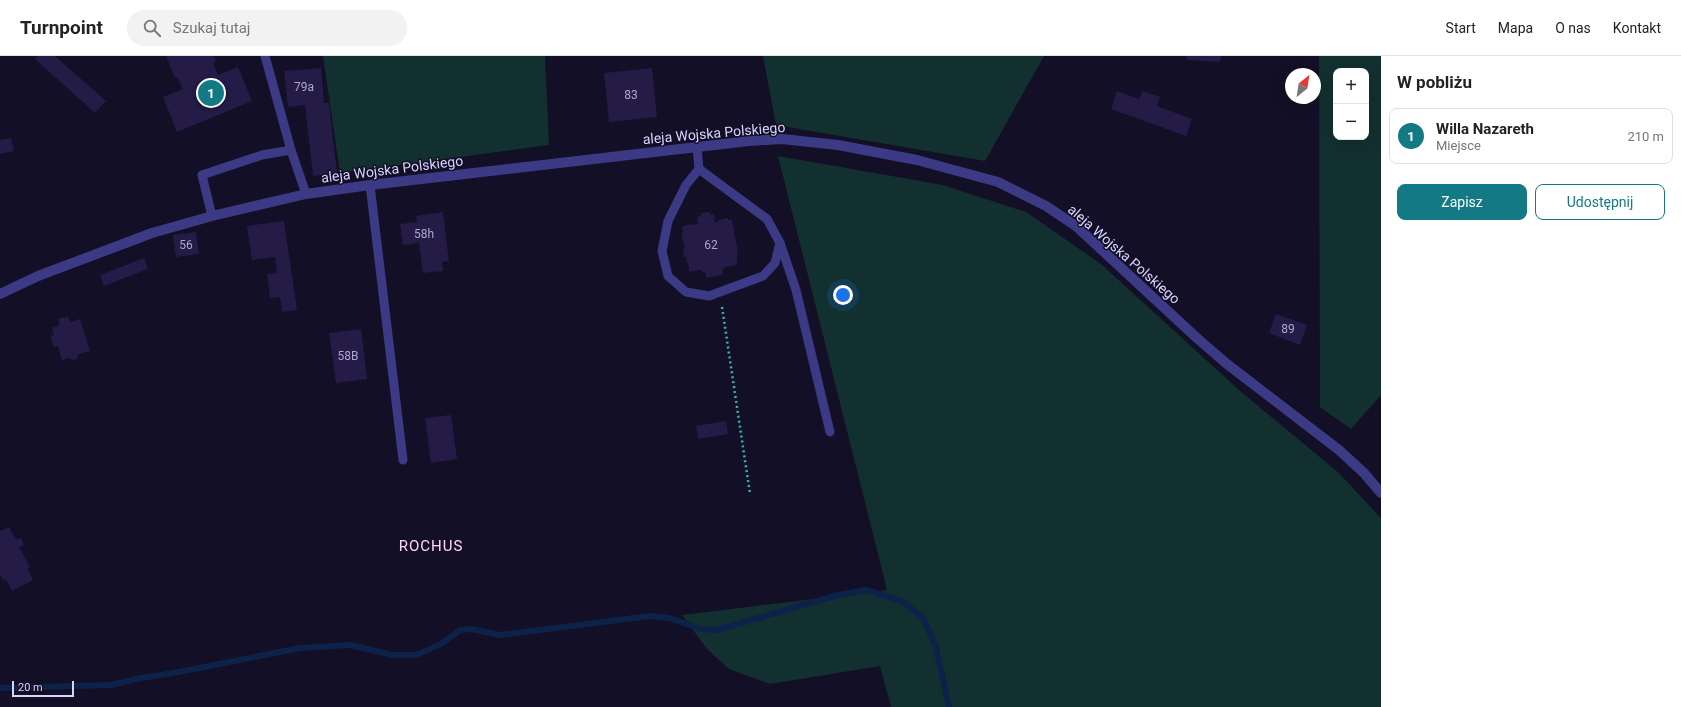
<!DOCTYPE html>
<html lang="pl">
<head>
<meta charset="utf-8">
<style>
  body { margin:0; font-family:Roboto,sans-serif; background:#f2f2f2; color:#222 }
  .controls { position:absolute; right:12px; top:12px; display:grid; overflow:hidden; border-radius:8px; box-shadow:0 4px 16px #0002 }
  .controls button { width:36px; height:36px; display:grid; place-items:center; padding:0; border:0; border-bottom:1px solid #e0e0e0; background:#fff; color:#222; font:20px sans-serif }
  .compass { position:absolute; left:1285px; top:12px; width:36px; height:36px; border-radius:50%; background:#fff; box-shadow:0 4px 16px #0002; rotate:30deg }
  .scale { position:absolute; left:12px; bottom:10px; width:62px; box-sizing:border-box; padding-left:4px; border:2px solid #d9d4ff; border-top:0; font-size:11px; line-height:14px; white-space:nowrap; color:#d9d4ff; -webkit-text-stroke:3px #130f26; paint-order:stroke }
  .you { position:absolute; left:843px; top:239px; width:14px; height:14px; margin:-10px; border:3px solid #fff; border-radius:50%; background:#1a73e8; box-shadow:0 0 0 6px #1a73e833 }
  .badge { display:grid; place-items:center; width:26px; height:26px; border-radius:50%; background:#137a85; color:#fff; font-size:13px; font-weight:700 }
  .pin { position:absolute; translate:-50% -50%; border:2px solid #fff; box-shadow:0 1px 4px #0006 }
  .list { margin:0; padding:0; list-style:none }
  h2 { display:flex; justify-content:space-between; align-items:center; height:52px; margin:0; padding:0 16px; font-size:17px }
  h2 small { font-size:13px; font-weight:400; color:#767676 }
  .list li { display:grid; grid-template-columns:26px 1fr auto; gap:12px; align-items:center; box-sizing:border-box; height:56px; margin:0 8px 8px; padding:0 8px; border:1px solid #e0e0e0; border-radius:8px }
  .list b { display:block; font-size:15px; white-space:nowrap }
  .list p { margin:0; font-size:13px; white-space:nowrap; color:#767676 }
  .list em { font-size:13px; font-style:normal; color:#767676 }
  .actions { display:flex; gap:8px; padding:12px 16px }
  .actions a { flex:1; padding:9px 0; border:1px solid #137a85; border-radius:8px; text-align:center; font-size:14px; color:#137a85 }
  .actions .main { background:#137a85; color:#fff }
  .icon { flex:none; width:22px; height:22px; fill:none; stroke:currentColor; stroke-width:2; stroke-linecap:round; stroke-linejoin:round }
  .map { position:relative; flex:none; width:1381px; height:651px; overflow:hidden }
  header { display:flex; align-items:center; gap:24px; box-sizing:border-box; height:56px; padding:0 20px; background:#fff; border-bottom:1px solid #e0e0e0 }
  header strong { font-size:19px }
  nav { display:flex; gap:22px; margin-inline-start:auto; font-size:14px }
  .search { width:280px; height:36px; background:#f2f2f2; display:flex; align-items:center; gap:10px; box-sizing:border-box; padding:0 14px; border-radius:22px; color:#767676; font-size:15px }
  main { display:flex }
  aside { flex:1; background:#fff }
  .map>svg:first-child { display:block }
</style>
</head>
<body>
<header>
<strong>Turnpoint</strong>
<div class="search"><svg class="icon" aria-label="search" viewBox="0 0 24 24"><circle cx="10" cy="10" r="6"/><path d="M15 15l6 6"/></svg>Szukaj tutaj</div>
<nav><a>Start</a><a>Mapa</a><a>O nas</a><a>Kontakt</a></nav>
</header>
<main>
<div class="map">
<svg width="1381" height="651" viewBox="0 0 1381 651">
  <rect width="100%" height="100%" fill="#130f26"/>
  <g fill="#12302f" fill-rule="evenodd">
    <path d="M323 0H545L549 89 340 117Z"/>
    <path d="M763 0H1044L985 105 776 69Z"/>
    <path d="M1319 0H1381V339L1351 373 1320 351ZM1336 15H1366V81H1336Z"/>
    <path d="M778 100 943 129 1026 156 1101 208 1239 334 1339 417 1381 462V651H891L880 610 770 628 729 613 707 593 682 559 887 534Z"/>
  </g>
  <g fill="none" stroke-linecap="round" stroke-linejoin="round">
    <path stroke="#0c2248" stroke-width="6" d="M0 632 111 629 136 623 179 616 300 592 350 589 392 599H416L441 588 460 574 471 573 500 579 649 560 669 562 701 573 717 574 838 539 866 534 883 539 905 547 923 562 936 591 949 651"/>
  </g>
  <g fill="#241b47">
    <path d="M38 0H55L106 45 95 57 35 3Z"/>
    <path d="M166 0H214L216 6 213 7 218 19 238 11 252 45 177 76 163 41 183 33 177 21 175 22Z"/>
    <path d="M1187 0H1221L1220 6 1187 4Z"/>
    <path d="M321 12 324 47H329L337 117 313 120 305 49 288 51 284 15Z"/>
    <path d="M652 12 657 61 609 66 604 17Z"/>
    <path d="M1117 35 1139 43 1143 35 1160 41 1157 50 1192 63 1186 80 1111 53Z"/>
    <path d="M11 82 14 95 0 98V84Z"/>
    <path d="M443 156 449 205 442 206 443 215 423 217 419 187 403 189 400 168 417 166 416 160Z"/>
    <path d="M710 156V159L714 158 715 166H718V164L728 162V164H732L738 196 737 197V209L724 211 725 213H722L723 219 706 222 705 216H702V214L689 216 688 207H687L686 201H684L683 192H685L681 177H683L682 171 685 170V169L698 168 697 161 701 160 700 157Z"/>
    <path d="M284 165 297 254 282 256 280 241 270 242 267 218 277 217 275 201 252 204 247 170Z"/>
    <path d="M196 176 199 198 176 201 173 179Z"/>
    <path d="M144 202 148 213 104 230 100 219Z"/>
    <path d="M1276 258 1307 269 1300 289 1269 277Z"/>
    <path d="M68 260 70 266 80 263 90 295 79 298 77 303 73 304 68 302 62 304 58 290 54 291 50 280 54 279 52 272 60 269 58 263Z"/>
    <path d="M361 273 367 323 336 327 329 277Z"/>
    <path d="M451 359 457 403 431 407 425 362Z"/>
    <path d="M726 365 728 378 698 383 696 370Z"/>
    <path d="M9 471 16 484 21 482 24 489 19 491 30 511 27 512 33 524 12 535 6 523 3 524 0 518V475Z"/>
  </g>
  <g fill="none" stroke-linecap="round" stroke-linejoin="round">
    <path stroke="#2fb8b0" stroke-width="2.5" stroke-dasharray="2 3" stroke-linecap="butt" d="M722 251 750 438"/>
    <g stroke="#3d3a85" stroke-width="9">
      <path d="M265 0 291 94 306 138"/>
      <path d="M697 91 699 113 686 129 668 165 662 195 668 220 686 236 709 240 763 220 775 207 780 187 767 163 699 113"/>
      <path d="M370 129 403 404"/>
      <path d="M212 160 202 119 262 99 291 94"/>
      <path d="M780 187 796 234 830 376"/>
    </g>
    <path stroke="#3d3a85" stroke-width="10" d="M0 238 38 220 152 177 212 160 306 138 370 129 749 85 782 83 838 89 917 104 998 126 1046 150 1076 170 1198 283 1227 308 1339 394 1364 417 1381 437"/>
  </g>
  <g text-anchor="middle" stroke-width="3" stroke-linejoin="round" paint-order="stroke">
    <g font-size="12" fill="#aca6d1">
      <text x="304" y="35">79a</text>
      <text x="631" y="43">83</text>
      <text x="424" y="182">58h</text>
      <text x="186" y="193">56</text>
      <text x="711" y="193">62</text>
      <text x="1288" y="277">89</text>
      <text x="348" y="304">58B</text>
    </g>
    <g font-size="14" fill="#d9d4ff" stroke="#130f26">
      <text transform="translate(714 77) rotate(-5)" y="5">aleja Wojska Polskiego</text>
      <text transform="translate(392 113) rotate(-7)" y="5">aleja Wojska Polskiego</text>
      <text transform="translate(1124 198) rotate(41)" y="5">aleja Wojska Polskiego</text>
    </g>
    <g font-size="15" letter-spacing="1" fill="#ffd6f0" stroke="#130f26">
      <text x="431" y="495">ROCHUS</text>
    </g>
  </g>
</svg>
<div class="controls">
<button>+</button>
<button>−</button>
</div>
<svg class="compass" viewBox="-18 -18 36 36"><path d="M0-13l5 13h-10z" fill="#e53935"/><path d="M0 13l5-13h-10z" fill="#767676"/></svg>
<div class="scale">20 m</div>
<div class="you"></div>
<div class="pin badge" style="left:211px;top:37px">1</div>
</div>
<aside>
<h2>W pobliżu<small></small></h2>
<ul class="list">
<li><span class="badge">1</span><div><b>Willa Nazareth</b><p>Miejsce</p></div><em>210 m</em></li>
</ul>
<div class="actions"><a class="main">Zapisz</a><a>Udostępnij</a></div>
</aside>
</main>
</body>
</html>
